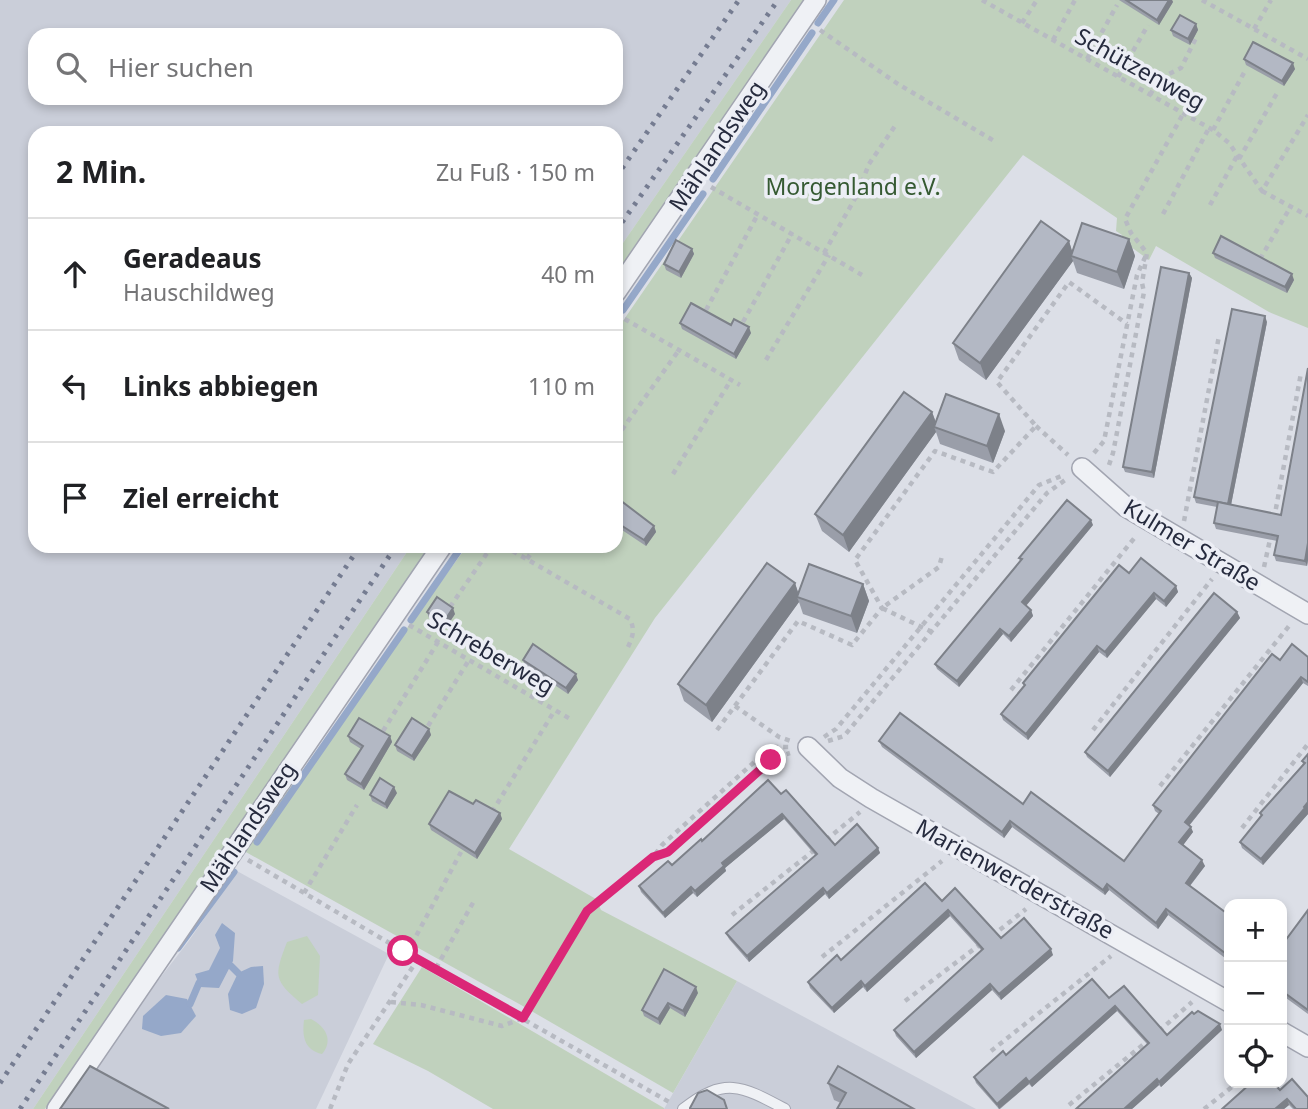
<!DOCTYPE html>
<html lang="de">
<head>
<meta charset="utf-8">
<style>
  body { margin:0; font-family:"Noto Sans",sans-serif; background:#f6f6f6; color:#202124 }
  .controls { position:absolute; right:21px; bottom:21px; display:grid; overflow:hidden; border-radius:14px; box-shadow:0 4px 10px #0003 }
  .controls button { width:63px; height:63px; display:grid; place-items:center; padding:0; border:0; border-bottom:2px solid #e0e0e0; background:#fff; color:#202124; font:35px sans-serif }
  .stop { position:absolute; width:21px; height:21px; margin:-16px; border:5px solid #db2777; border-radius:50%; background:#fff }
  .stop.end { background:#db2777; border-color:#fff; box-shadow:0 2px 7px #0008 }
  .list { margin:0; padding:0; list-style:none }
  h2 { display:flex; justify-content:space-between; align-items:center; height:91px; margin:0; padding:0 28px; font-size:30px }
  h2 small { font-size:23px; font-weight:400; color:#757577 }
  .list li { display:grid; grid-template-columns:46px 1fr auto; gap:21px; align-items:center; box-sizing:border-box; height:112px; padding:0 28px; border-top:2px solid #e0e0e0 }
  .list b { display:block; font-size:26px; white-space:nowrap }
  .list p { margin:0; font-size:23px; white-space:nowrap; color:#757577 }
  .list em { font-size:23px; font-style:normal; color:#757577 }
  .icon { flex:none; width:38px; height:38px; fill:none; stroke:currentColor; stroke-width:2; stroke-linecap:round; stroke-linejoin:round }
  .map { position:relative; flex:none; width:1308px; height:1109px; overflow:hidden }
  .search { position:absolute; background:#fff; box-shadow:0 4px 10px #0003; left:28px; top:28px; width:595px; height:77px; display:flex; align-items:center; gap:18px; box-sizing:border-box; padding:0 24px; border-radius:21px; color:#757577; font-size:26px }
  .panel { position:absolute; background:#fff; box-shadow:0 4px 10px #0003; left:28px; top:126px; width:595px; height:427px; border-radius:21px }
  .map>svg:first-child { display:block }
</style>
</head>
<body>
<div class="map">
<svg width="1308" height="1109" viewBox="0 0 1308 1109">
  <rect width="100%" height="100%" fill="#dcdfe7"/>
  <g fill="#caced9" fill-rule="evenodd">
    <path d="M0 0H791L616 253V133H35V546H411L33 1109H0ZM35 35H616V98H35Z"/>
    <path d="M237 871 389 954 316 1109H64L118 1032 188 942Z"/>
    <path d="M737 981 976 1109H664Z"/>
  </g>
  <g fill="#c0d1bd">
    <path d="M791 0H807L616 278V253Z"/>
    <path d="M844 0H1308V328L1269 312 1156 246 1149 260 1124 242 1122 235 1116 231 1117 218 1023 155 655 618 509 849 596 899 601 910 737 981 673 1093 521 1005 244 851 467 546H616V331Z"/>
    <path d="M411 546H431C304 735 172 920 45 1109H33Z"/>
    <path d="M307 936 320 956 318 995 302 1004C273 980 274 976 287 942Z"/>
    <path d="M422 967 664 1108V1109H493L428 1071 373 1044Z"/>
    <path d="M311 1019C325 1026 334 1040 322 1054 304 1050 302 1036 304 1020Z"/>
  </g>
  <g fill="#95a8c9">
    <path d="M222 923 235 933 233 961 219 988 200 987 195 974 209 970 220 948 215 935Z"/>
    <path d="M263 966 264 984 256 1008 242 1014 230 1010 228 994 238 973 251 967Z"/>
    <path d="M166 995 187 999 196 1016 181 1033 161 1036 142 1029 143 1016Z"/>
  </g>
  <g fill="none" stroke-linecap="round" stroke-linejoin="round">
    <g stroke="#95a8c9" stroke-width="7">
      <path d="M818 23 834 0"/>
      <path d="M713 179 812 33"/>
      <path d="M623 310 703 194"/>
      <path d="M411 620 462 546"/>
      <path d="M257 842 404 630"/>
      <path d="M178 948 234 872"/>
      <path d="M231 966 238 973"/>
      <path d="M190 1004 199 983"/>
    </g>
    <g stroke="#a2a5b1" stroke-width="12">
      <path id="lane" d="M683 1109C725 1076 742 1086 785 1109"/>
    </g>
    <g stroke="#a2a5b1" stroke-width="22">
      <g id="street">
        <path d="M616 292 816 0"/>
        <path d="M1082 468 1126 507 1308 614"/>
        <path d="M808 747 840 778 871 798 1229 1002"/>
        <path d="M1282 1032 1308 1047"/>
        <path d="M57 1109 442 546"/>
      </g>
    </g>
    <g stroke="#b7bac2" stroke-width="4.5" stroke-dasharray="5 5" stroke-linecap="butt">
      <path d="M982 0 1213 130 1229 143 1262 191 1308 115"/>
      <path d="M1202 0 1308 59"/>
      <path d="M1022 23 1037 0"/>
      <path d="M1254 29 1271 0"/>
      <path d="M820 30 898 84 996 142"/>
      <path d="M1053 40 1075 0"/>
      <path d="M1087 59 1117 5"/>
      <path d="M1118 77 1148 25"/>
      <path d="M1150 95 1159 79 1181 68 1197 36"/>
      <path d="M1213 130 1246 69"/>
      <path d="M1239 159 1277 93"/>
      <path d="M711 187 862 275"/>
      <path d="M1262 191 1308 216"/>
      <path d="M1210 205 1237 156"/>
      <path d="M1163 214 1209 128"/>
      <path d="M824 253 857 195 869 164 895 126"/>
      <path d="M1260 259 1291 206"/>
      <path d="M706 310 758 214"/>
      <path d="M616 314 740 385"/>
      <path d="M743 322 792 234"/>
      <path d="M766 360 829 255"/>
      <path d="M1036 426 1068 455"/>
      <path d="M616 438 679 350"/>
      <path d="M1094 453 1104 441 1137 275 1147 253"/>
      <path d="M1109 465 1113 453 1144 292 1142 283 1147 253 1131 233 1125 219 1183 114"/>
      <path d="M673 474 731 380"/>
      <path d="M1274 519 1301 373"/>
      <path d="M1184 521 1219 336"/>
      <path d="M504 546 630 619C635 630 633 636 628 647"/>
      <path d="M527 559 536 546"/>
      <path d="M1264 567 1271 535"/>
      <path d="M450 607 492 546"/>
      <path d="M409 625 572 720"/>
      <path d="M932 632 882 608 939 567 942 556"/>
      <path d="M1011 690 1136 536"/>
      <path d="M735 706 779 737 791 741"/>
      <path d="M428 726 469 660"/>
      <path d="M717 730 798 621 852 645 882 608 855 560 935 451 993 472 1036 426 997 382 1069 282 1127 324"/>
      <path d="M1093 730 1212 579"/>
      <path d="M383 731 438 642"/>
      <path d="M824 737 836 729 1039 485 1064 475"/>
      <path d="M828 741 844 736 1047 493 1068 478"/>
      <path d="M1160 786 1289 626"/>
      <path d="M492 812 555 710"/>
      <path d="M1242 828 1308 744"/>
      <path d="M826 840 860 812"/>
      <path d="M654 857 668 852 771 759 790 753"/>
      <path d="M248 860 403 951 671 1103"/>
      <path d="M304 893 357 805"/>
      <path d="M732 915 817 848"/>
      <path d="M992 936 1026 909"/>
      <path d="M407 953 461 852"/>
      <path d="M822 957 942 861"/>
      <path d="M436 968 474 901"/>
      <path d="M905 1001 982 943"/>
      <path d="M391 1002 421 1005 502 1026 523 1018 587 911 653 857 662 845 771 747H791"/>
      <path d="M1159 1031 1192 1002"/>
      <path d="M991 1051 1111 956"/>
      <path d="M1069 1105 1150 1039"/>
      <path d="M330 1109 348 1064 418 959"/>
      <path d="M1204 1109 1237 1083"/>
    </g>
    <use href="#lane" stroke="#eff1f5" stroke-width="10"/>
    <use href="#street" stroke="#eff1f5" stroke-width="19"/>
    <g stroke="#757c91" stroke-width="5" stroke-dasharray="3.5 7" stroke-linecap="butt">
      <path d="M616 177 739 0"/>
      <path d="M616 231 778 0"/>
      <path d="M0 1083 360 546"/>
      <path d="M20 1109 396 546"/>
    </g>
  </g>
  <g fill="#9a9ea9">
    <path d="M1119 0H1172L1173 2 1159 25Z"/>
    <path d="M1196 24 1198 30 1190 45 1173 36 1171 30Z"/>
    <path d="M1244 59 1295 69 1284 86 1246 65Z"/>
    <path d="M1129 239 1135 256 1124 289 1077 273 1073 261 986 380 959 360 953 343 1069 241 1072 252Z"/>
    <path d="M692 249 694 254 681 278 666 270 664 264Z"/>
    <path d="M1213 253 1294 280 1287 293 1215 258Z"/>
    <path d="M1189 273 1192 278 1154 478 1125 472 1123 467Z"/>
    <path d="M1267 322 1231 505 1281 515 1308 368V560L1307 566 1276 561 1274 555 1277 541 1216 529 1214 523 1217 507 1196 503 1194 497Z"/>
    <path d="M680 323 731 325 751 333 736 359 682 329Z"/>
    <path d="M932 412 936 423 1005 431 993 463 940 444 936 432 849 552 822 531 815 514Z"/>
    <path d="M616 497 654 526 656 532 646 546 616 526Z"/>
    <path d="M1093 525 1026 606 1031 610 1033 616 1011 642 1003 634 959 687 937 669 935 664 1020 561 1019 558Z"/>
    <path d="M1129 573 1176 586 1178 592 1166 607 1156 599 1107 658 1099 652 1028 740 1003 720 1001 714 1024 686 1023 683Z"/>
    <path d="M795 583 798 593 863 584 869 601 857 633 803 614 799 602 712 722 684 701 678 684Z"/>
    <path d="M427 612 455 614 445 629 429 618Z"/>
    <path d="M1237 612 1240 618 1110 777 1087 757 1085 752Z"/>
    <path d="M1308 657V686L1303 683 1189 826 1193 832 1183 845 1205 866 1190 886 1229 915V961L1168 915 1158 929 1109 890 1105 895 1012 827 1004 838 882 747 879 741 1023 804 1124 861 1159 814 1155 811 1153 805 1280 660Z"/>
    <path d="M523 660 578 680 568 694 525 665Z"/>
    <path d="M429 729 431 735 414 761 397 751 395 745Z"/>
    <path d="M348 736H390L392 742 364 790 347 780 345 774 361 749 350 742Z"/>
    <path d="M1308 754V814L1263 865 1242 848 1240 842 1261 817 1260 813 1303 764 1302 761Z"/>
    <path d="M397 793 387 809 372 801 370 795Z"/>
    <path d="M781 794 835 845 878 848 880 853 829 899 825 894 749 962 729 939 726 933 815 855 784 819 725 868 726 871 697 897 693 893 665 918 641 892 639 886 672 865 702 841Z"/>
    <path d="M473 804 500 813 502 819 477 859 431 830 429 824Z"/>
    <path d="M942 901 1001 938 1053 955 1001 1000 992 990 916 1058 896 1036 894 1030 981 950 950 916 867 992 863 987 834 1013 810 988 808 982 841 960Z"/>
    <path d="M1308 910V1014L1282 995V945Z"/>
    <path d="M698 993 685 1017 670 1008 660 1025 644 1016 642 1010Z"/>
    <path d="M1109 998 1167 1035 1194 1014 1222 1030 1161 1087 1159 1085 1132 1109 1147 1044 1117 1011 1032 1087 1029 1084 1000 1109H999L976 1083 974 1077 1006 1055Z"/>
    <path d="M828 1083 914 1109 841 1103 834 1100Z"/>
    <path d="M1280 1090 1308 1109H1293L1289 1105 1284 1109H1222Z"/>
  </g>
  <g fill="#7d8189">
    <path d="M1169 0H1172L1173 2 1159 25 1157 20Z"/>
    <path d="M1196 24 1198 30 1190 45 1188 39Z"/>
    <path d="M1293 63 1295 69 1284 86 1282 81Z"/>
    <path d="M1129 239 1135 256 1124 289 1117 272Z"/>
    <path d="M1069 241 1074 257 1071 256 1073 261 986 380 980 363Z"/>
    <path d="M692 249 694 254 681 278 679 272Z"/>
    <path d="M1189 273 1192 278 1154 478 1152 472Z"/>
    <path d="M1292 274 1294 280 1287 293 1285 287Z"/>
    <path d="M1265 316 1267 322 1230 510 1228 504Z"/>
    <path d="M749 327 751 333 736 359 734 354Z"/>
    <path d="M932 412 938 428 934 427 936 432 849 552 843 535Z"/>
    <path d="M999 414 1005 431 993 463 987 446Z"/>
    <path d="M1091 520 1093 525 1024 608 1022 602Z"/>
    <path d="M654 526 656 532 646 546 644 540Z"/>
    <path d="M1308 543V560L1307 566 1305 561Z"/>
    <path d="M795 583 800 598 797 597 799 602 712 722 706 705Z"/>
    <path d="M863 584 869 601 857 633 851 616Z"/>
    <path d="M1176 586 1178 592 1166 607 1164 601Z"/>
    <path d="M1154 593 1156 599 1107 658 1105 652Z"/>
    <path d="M453 608 455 614 445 629 443 623Z"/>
    <path d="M1031 610 1033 616 1011 642 1009 636Z"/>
    <path d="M1237 612 1240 618 1110 777 1108 771Z"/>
    <path d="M1000 629 1003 634 959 687 957 681Z"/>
    <path d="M1097 646 1099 652 1028 740 1026 734Z"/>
    <path d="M576 674 578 680 568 694 566 688Z"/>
    <path d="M1301 677 1303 683 1187 828 1185 822Z"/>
    <path d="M429 729 431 735 414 761 412 756Z"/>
    <path d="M390 736 392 742 364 790 361 784Z"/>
    <path d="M394 787 397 793 387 809 385 804Z"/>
    <path d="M1308 802V814L1263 865 1261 859Z"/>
    <path d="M500 813 502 819 477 859 475 853Z"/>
    <path d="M782 814 784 819 725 868 726 871 697 897 695 891 722 863Z"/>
    <path d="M1010 821 1012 827 1004 838 1002 832Z"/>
    <path d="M1191 827 1193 832 1181 848 1179 842Z"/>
    <path d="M878 848 880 853 829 899 827 893Z"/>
    <path d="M1202 860 1205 866 1188 888 1186 883Z"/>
    <path d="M1107 884 1109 890 1105 895 1103 890Z"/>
    <path d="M691 887 693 893 665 918 663 913Z"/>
    <path d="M823 888 825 894 749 962 747 956Z"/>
    <path d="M1166 909 1168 915 1158 929 1156 923Z"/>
    <path d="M948 910 950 916 867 992 865 986Z"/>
    <path d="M1051 949 1053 955 1001 1000 999 994Z"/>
    <path d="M861 981 863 987 834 1013 832 1008Z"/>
    <path d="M990 984 992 990 916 1058 914 1052Z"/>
    <path d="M696 987 698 993 685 1017 683 1011Z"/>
    <path d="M668 1003 670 1008 660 1025 658 1019Z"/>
    <path d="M1115 1006 1117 1011 1032 1087 1029 1082Z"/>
    <path d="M1220 1024 1222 1030 1161 1087 1159 1082Z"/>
    <path d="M1026 1078 1029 1084 999 1109 997 1104Z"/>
    <path d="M1157 1079 1159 1085 1132 1109H1124Z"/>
    <path d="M1287 1099 1289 1105 1284 1109H1275Z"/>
  </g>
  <g fill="#b3b8c4" stroke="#7d8189" stroke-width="2">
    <path d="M1126 0H1169L1157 20Z"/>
    <path d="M1180 15 1196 24 1188 39 1171 30Z"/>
    <path d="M1253 42 1293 63 1282 81 1244 59Z"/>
    <path d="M1041 221 1069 241 980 363 953 343Z"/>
    <path d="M1082 223 1129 239 1117 272 1071 256Z"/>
    <path d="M1221 236 1292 274 1285 287 1213 253Z"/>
    <path d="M676 240 692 249 679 272 664 264Z"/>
    <path d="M1161 267 1189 273 1152 472 1123 467Z"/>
    <path d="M691 303 731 325 734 319 749 327 734 354 680 323Z"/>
    <path d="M1232 309 1265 316 1228 504 1194 497Z"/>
    <path d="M1308 368V543L1305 561 1274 555 1278 536 1214 523 1218 502 1281 515Z"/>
    <path d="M904 392 932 412 843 535 815 514Z"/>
    <path d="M946 394 999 414 987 446 934 427Z"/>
    <path d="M616 497 654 526 644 540 616 522Z"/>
    <path d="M1067 500 1091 520 1022 602 1031 610 1009 636 1000 629 957 681 935 664 1022 559 1019 558Z"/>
    <path d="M1141 558 1176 586 1164 601 1154 593 1105 652 1097 646 1026 734 1001 714 1025 685 1023 683 1119 565 1129 573Z"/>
    <path d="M767 563 795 583 706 705 678 684Z"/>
    <path d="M809 564 863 584 851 616 797 597Z"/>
    <path d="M1214 593 1237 612 1108 771 1085 752Z"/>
    <path d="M437 597 453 608 443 623 427 612Z"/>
    <path d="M533 644 576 674 566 688 523 660Z"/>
    <path d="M1292 644 1308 657V682L1301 677 1185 822 1191 827 1179 842 1202 860 1186 883 1229 915V956L1166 909 1156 923 1107 884 1103 890 1010 821 1002 832 879 741 900 713 1023 804 1031 792 1124 861 1161 811 1153 805 1272 654 1280 660Z"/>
    <path d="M359 718 390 736 361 784 345 774 363 746 348 736Z"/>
    <path d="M412 718 429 729 412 756 395 745Z"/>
    <path d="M1308 754V802L1304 807 1305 808 1261 859 1240 842 1262 815 1260 813 1305 763 1302 761Z"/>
    <path d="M380 778 394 787 385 804 370 795Z"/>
    <path d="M768 780 781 794 786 790 835 845 857 824 878 848 827 893 823 888 747 956 726 933 817 854 782 814 722 863 724 866 695 891 691 887 663 913 639 886 668 861 672 865 701 839 702 841Z"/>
    <path d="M449 791 473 804 476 800 500 813 475 853 429 824Z"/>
    <path d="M925 883 942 901 955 888 1001 938 1024 918 1051 949 999 994 990 984 914 1052 894 1030 983 949 948 910 865 986 861 981 832 1008 808 982 837 955 841 960Z"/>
    <path d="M1308 910V1010L1282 991V945Z"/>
    <path d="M664 969 696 987 683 1011 668 1003 658 1019 642 1010Z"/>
    <path d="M1092 979 1109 998 1124 986 1167 1035 1192 1012 1194 1014 1198 1011 1220 1024 1159 1082 1157 1079 1124 1109H1076L1149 1043 1115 1006 1029 1082 1026 1078 997 1104 974 1077 1003 1051 1006 1055Z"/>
    <path d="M90 1066 169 1109H60Z"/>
    <path d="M838 1066 914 1109H837L846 1093 828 1083Z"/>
    <path d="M1292 1079 1308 1097V1109H1296L1287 1099 1275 1109H1222L1251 1083H1273L1280 1090Z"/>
    <path d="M707 1090 724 1100 727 1109H690V1108L698 1093Z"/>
  </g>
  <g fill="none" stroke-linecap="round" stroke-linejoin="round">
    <path stroke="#db2777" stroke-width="9" d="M403 951 523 1018 587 911 653 857 668 852 771 760"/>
  </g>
  <g text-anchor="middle" stroke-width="7" stroke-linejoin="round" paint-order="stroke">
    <g font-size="23" fill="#262b3e" stroke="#eceef5">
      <text transform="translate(1140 69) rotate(29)" y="8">Schützenweg</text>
      <text transform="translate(717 146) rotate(-56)" y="8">Mählandsweg</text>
      <text transform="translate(1192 545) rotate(31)" y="8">Kulmer Straße</text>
      <text transform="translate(491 653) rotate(30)" y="8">Schreberweg</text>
      <text transform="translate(248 827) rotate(-56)" y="8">Mählandsweg</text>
      <text transform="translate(1015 879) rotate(29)" y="8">Marienwerderstraße</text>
    </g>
    <g font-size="23" fill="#355a32" stroke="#eceef5">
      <text x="853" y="195">Morgenland e.V.</text>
    </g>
  </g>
</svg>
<div class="controls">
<button>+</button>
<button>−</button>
<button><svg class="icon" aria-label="locate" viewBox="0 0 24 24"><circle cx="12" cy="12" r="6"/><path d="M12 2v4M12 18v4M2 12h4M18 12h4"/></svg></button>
</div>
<div class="stop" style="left:403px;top:951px"></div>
<div class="stop end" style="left:771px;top:760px"></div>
<div class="search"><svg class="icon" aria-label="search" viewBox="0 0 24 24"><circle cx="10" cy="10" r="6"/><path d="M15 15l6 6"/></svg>Hier suchen</div>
<section class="panel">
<h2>2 Min.<small>Zu Fuß · 150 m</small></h2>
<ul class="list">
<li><svg class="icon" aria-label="ahead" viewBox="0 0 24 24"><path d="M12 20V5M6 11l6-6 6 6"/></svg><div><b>Geradeaus</b><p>Hauschildweg</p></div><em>40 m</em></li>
<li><svg class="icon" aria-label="left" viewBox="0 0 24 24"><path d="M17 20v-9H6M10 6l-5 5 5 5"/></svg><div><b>Links abbiegen</b></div><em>110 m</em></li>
<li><svg class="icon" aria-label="arrive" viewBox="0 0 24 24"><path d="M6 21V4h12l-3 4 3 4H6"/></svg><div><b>Ziel erreicht</b></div></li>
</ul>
</section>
</div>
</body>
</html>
